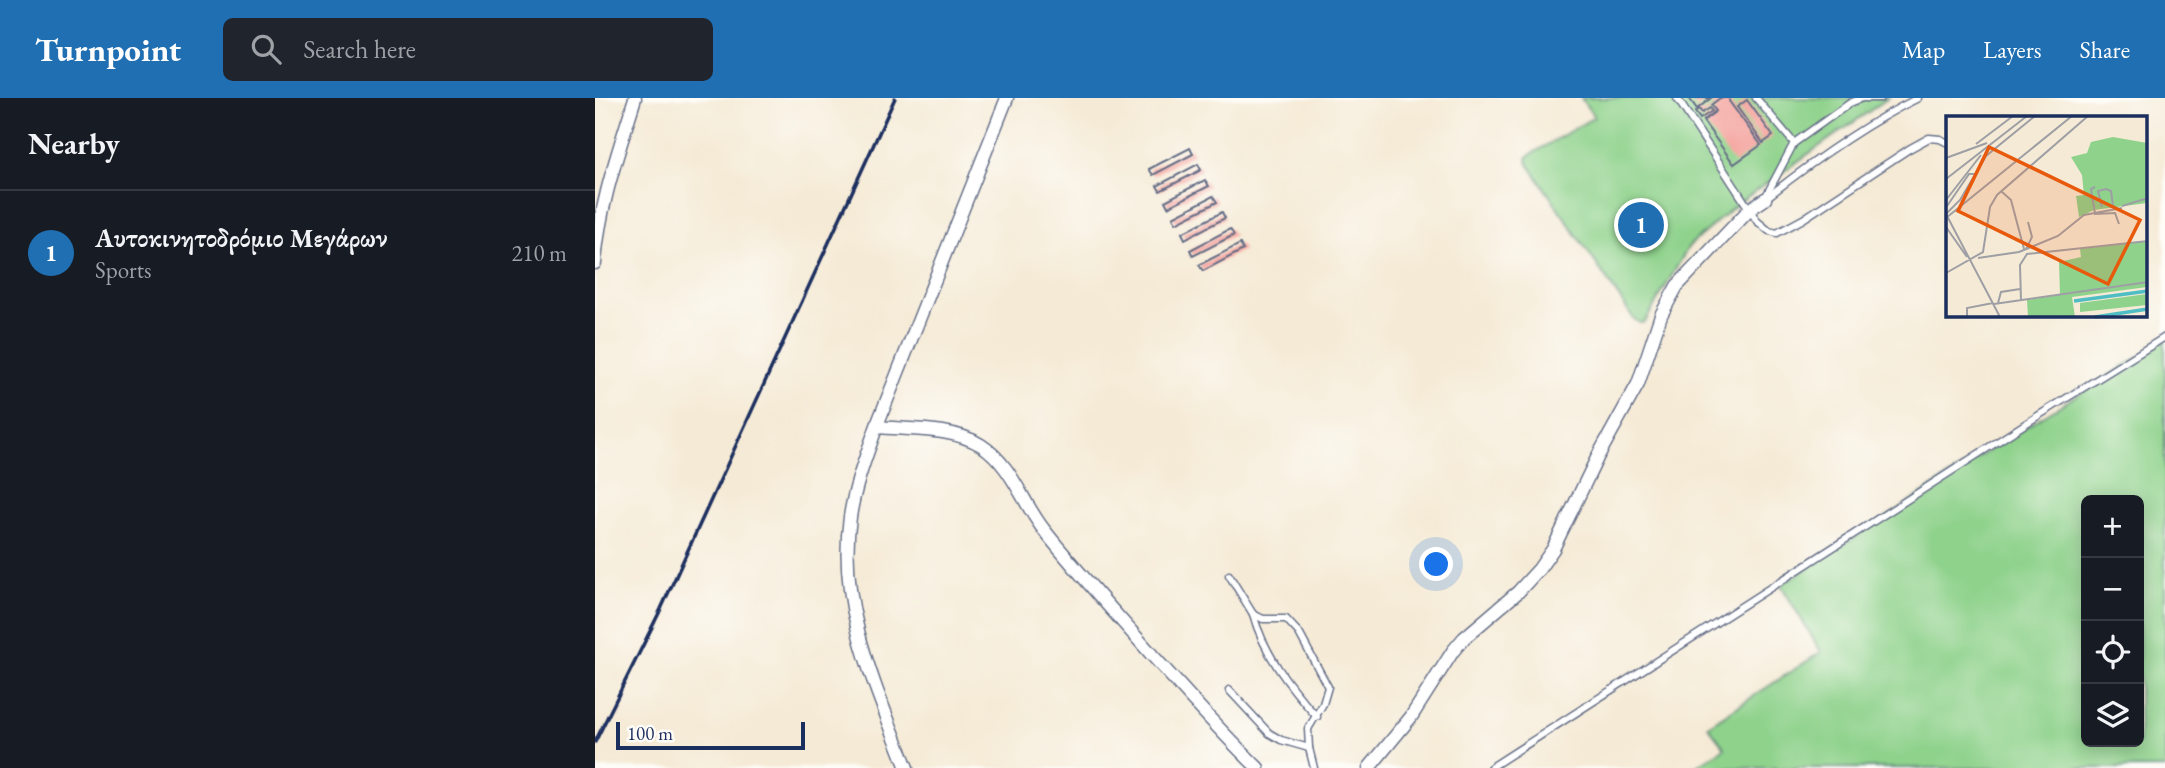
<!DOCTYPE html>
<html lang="en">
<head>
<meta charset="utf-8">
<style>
  body { margin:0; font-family:"EB Garamond",serif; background:#20242c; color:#f1f3f6 }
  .controls { position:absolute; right:21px; bottom:21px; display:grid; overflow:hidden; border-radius:10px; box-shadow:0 4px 18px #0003 }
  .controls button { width:63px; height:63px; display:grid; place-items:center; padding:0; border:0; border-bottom:2px solid #363941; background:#171b24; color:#f1f3f6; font:35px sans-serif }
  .scale { position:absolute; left:21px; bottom:18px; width:189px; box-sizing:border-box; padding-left:7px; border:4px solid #1b2f5e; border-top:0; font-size:19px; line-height:24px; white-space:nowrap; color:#1b2f5e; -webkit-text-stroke:5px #fdfcf7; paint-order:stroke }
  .you { position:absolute; left:842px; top:467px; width:24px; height:24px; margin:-18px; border:5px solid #fff; border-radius:50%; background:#1a73e8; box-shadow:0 0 0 10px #1a73e833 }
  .badge { display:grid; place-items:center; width:46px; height:46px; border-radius:50%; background:#1f6fb2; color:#fff; font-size:23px; font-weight:700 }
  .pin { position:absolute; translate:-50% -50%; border:4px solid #fff; box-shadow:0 2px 7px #0006 }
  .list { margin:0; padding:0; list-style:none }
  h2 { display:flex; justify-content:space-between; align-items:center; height:91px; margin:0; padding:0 28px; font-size:30px }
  h2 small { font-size:23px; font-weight:400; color:#9ea1a6 }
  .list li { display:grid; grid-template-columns:46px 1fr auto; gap:21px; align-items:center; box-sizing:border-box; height:126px; padding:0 28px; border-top:2px solid #363941 }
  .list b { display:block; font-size:26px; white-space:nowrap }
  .list p { margin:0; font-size:23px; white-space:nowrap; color:#9ea1a6 }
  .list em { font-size:23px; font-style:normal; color:#9ea1a6 }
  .icon { flex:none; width:38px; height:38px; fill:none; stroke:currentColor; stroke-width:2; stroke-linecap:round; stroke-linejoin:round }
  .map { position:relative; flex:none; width:1570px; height:670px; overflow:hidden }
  header { display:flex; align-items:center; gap:42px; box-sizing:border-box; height:98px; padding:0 35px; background:#1f6fb2; color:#fff }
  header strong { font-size:33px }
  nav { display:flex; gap:38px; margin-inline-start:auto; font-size:24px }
  .search { width:490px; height:63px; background:#20242c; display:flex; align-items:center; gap:18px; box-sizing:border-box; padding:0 24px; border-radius:10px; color:#9ea1a6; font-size:26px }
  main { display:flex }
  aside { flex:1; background:#171b24 }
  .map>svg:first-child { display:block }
</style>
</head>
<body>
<header>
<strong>Turnpoint</strong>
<div class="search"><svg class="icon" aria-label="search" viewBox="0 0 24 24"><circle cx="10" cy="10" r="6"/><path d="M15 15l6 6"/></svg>Search here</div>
<nav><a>Map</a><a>Layers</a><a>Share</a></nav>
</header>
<main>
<aside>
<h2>Nearby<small></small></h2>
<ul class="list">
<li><span class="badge">1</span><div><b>Αυτοκινητοδρόμιο Μεγάρων</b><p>Sports</p></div><em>210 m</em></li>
</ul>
</aside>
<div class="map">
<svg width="1570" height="670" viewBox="0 0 1570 670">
  <rect width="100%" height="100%" fill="#fdfcf7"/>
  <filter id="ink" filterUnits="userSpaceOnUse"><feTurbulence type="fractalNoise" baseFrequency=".0143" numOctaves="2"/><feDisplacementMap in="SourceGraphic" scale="14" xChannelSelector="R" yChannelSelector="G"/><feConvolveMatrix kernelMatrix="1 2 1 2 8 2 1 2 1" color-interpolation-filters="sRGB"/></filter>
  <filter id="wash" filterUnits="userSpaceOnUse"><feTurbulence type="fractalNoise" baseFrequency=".00686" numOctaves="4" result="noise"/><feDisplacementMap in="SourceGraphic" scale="28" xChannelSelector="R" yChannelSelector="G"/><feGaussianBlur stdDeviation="1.57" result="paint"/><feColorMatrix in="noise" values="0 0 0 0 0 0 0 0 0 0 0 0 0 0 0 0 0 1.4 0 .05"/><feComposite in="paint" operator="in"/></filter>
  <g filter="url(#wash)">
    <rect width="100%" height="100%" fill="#f5ead5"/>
    <g fill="#8ed28b" stroke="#548074" stroke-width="2" fill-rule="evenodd">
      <path d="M986 0H1293L1142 106 1094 148 1050 224 1045 225 1039 221 933 66 932 60 935 57 999 19Z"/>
      <path d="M1570 243V670H1099L1130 650 1113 628 1226 554 1186 487 1435 326ZM1491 402H1544V644H1491Z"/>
    </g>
    <g id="blocks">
      <g fill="#f49e99">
        <path d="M1094 0H1116L1102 11Z"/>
        <path d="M1125 0H1135L1134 3 1166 47 1139 66 1108 23 1121 13 1116 7Z"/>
        <path d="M1152 2 1178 38 1168 45 1142 9Z"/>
        <path d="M1115 10 1117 13 1105 21 1100 14 1104 11 1107 15Z"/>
        <path d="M595 50 598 56 558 77 554 71Z"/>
        <path d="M603 66 606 72 565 93 562 88Z"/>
        <path d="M610 82 614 88 573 109 570 103Z"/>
        <path d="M618 98 622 104 581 125 578 119Z"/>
        <path d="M627 114 630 120 590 141 587 135Z"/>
        <path d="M635 131 639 137 598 158 595 152Z"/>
        <path d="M645 146 648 152 608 173 604 167Z"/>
      </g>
    </g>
  </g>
  <g filter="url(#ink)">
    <use href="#blocks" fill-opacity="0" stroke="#677088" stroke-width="2"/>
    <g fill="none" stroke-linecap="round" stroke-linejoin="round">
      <g stroke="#677088" stroke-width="9">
        <g id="service">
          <path d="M1082 0 1162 123 1174 133 1182 135 1208 121 1314 51 1334 40 1345 41 1353 45"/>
          <path d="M1161 0 1199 45"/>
          <path d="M1172 96 1199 45 1255 5 1267 0H1286"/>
          <path d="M1170 101C1218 63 1268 27 1323 0"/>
          <path d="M634 477 658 516 668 521H691L704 535 733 589 728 606 713 631 714 650 719 670"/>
          <path d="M658 516C669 556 694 588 722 619"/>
          <path d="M634 592 674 635 686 642 714 650"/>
          <path d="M895 670 1430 326 1570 239"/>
        </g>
      </g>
      <g stroke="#677088" stroke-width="15">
        <g id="minor">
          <path d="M0 165C4 108 23 55 40 0"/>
          <path d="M282 329C315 332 357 329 386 347 417 367 427 404 449 432 483 475 521 516 557 557 592 595 625 634 663 670"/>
          <path d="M312 670C281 590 242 507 255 419 260 385 273 353 284 322L412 0"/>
          <path d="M774 670 816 619 858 553 869 540 923 494 944 471 958 451 1003 358 1043 286 1066 217 1082 188 1155 111 1170 101"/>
        </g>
      </g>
      <use href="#service" stroke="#fff" stroke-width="6"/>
      <use href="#minor" stroke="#fff" stroke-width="12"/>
      <path stroke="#1b2f5e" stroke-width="3.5" d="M0 644 66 511 300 0"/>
    </g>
  </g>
  <g transform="translate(1351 18)">
    <rect width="201" height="201" fill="#f5ead5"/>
    <path d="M167 21 201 27V87L148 94 133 101 130 80 138 79 136 59 125 41 141 37 145 26ZM201 125V171L126 181 129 201H82L81 184 114 179 113 146 135 141 134 133ZM201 178V189L134 196V187Z" fill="#8ed28b"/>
    <path fill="none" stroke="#4fbdc4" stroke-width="3.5" d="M128 185 202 175M149 201 202 193"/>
    <path fill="none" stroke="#9e9fa5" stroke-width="2" d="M30 28 67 0M0 42 41 27M0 63 81 0M149 71 145 73 149 98 169 97 173 108M55 75 65 84 78 133M0 84 35 39M1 90 23 58H29M176 90 202 82M156 91 152 75 160 73 165 75 167 90M0 98 14 84 40 40 89 0M0 98 54 201M0 102 126 0M0 111 21 141M80 133 86 121 82 106M32 142 73 136 112 120 138 99 176 92M0 157 37 136 44 91 51 79 142 0M75 184 74 149 81 138 202 125M52 187 55 176 74 173M48 188 202 166M21 201V192L47 187"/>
    <path fill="#e8590c" fill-opacity="0.15" stroke="#e8590c" stroke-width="3.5" d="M43 31 194 104 162 168 12 95Z"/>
    <rect width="201" height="201" fill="none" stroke="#1b2f5e" stroke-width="3.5"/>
  </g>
</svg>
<div class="controls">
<button>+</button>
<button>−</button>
<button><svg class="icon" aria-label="locate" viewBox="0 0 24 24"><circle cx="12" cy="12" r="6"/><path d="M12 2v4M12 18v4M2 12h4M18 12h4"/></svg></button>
<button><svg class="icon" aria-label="layers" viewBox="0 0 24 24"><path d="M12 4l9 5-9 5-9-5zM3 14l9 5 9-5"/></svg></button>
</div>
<div class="scale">100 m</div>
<div class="you"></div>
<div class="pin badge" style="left:1046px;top:127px">1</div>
</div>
</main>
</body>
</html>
